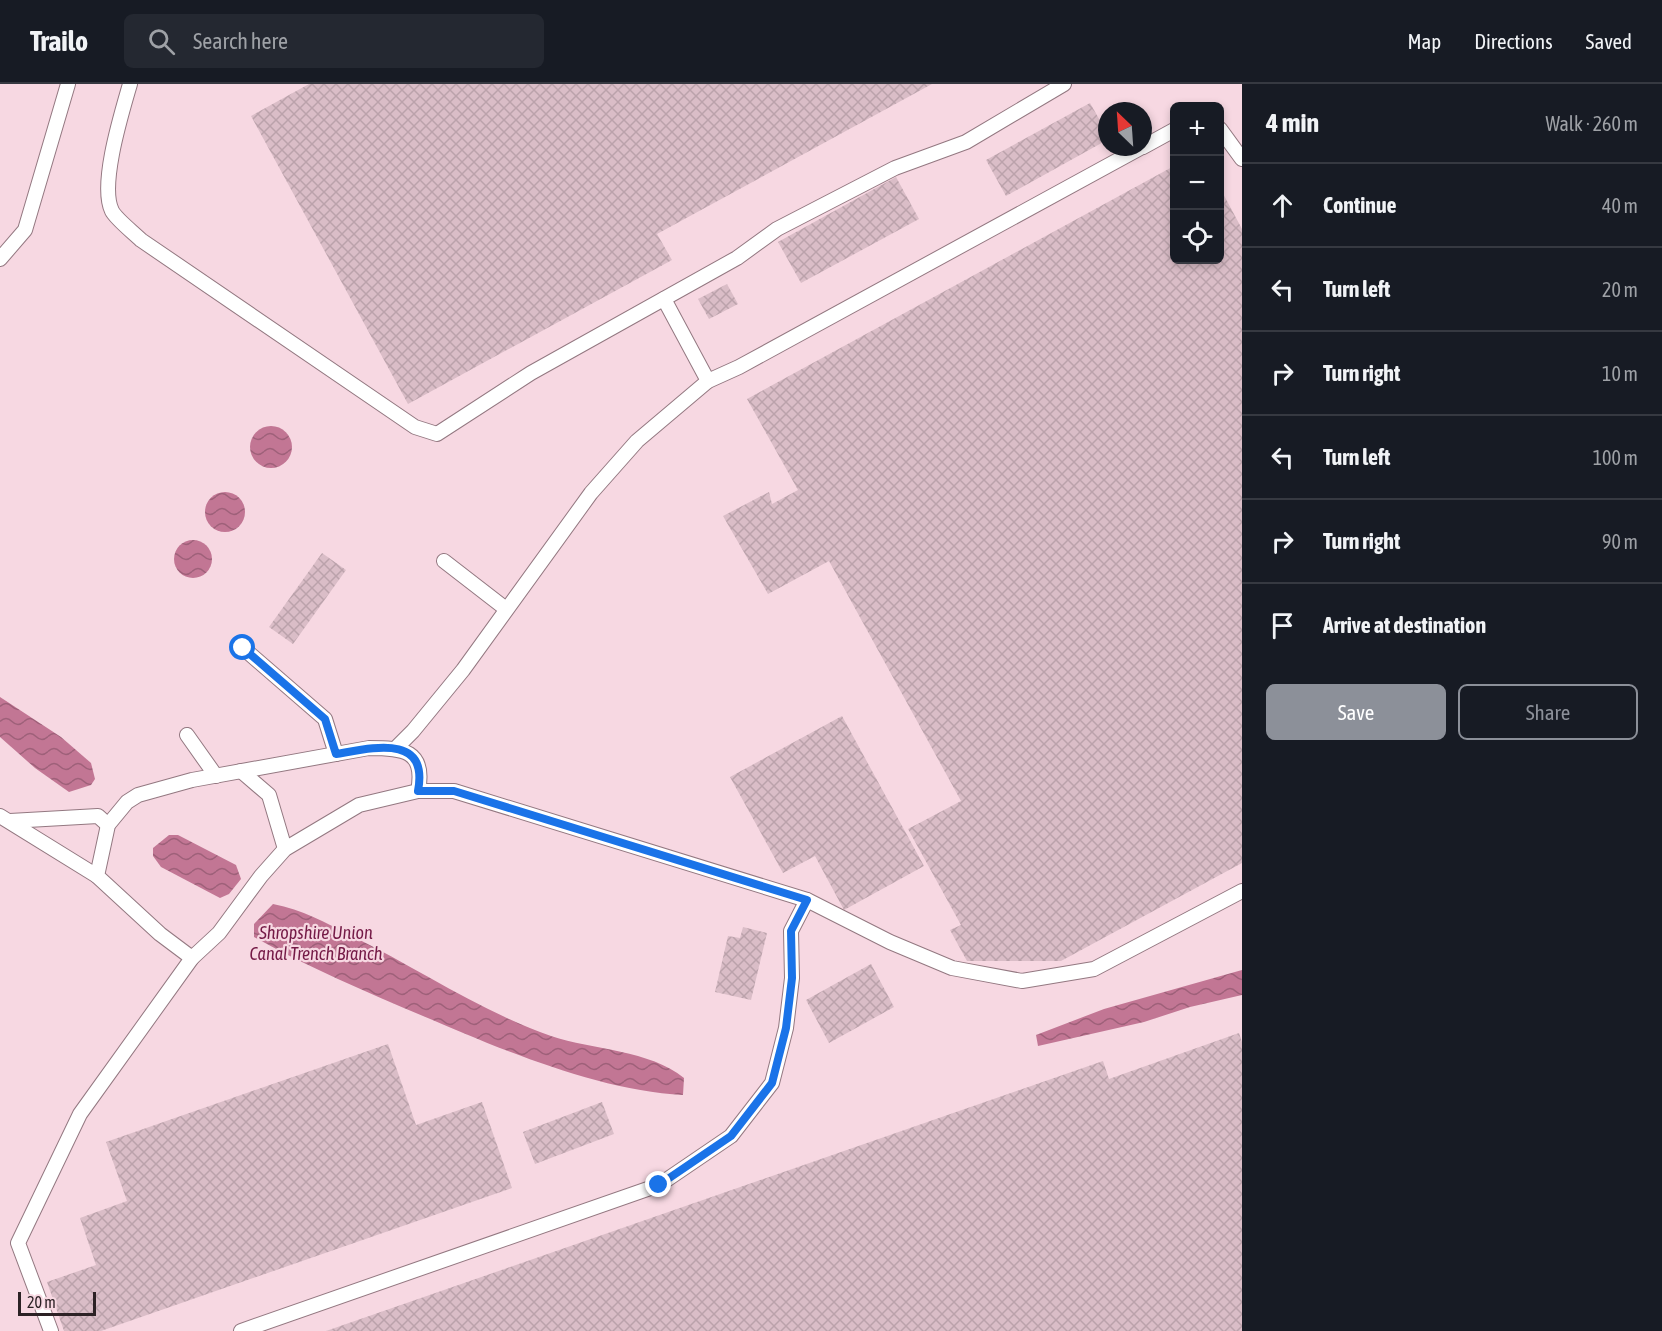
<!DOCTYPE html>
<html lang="en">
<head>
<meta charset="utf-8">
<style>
  body { margin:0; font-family:"Asap Condensed",sans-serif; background:#242831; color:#f1f3f6 }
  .controls { position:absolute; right:18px; top:18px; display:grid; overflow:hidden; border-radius:9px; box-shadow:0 3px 9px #0003 }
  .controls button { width:54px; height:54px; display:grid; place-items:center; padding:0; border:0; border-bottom:2px solid #363941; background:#171b24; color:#f1f3f6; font:30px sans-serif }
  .compass { position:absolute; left:1098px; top:18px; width:54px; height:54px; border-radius:50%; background:#171b24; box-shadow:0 3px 9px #0003; rotate:335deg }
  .scale { position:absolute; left:18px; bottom:15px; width:78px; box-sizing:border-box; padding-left:6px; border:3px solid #2c2225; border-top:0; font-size:16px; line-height:21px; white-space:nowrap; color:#2c2225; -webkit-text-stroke:4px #f7d8e2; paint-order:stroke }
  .stop { position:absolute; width:18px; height:18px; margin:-14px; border:4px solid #1a73e8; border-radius:50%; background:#fff }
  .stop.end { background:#1a73e8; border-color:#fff; box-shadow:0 2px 6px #0008 }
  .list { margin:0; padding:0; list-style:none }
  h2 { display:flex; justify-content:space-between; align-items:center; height:78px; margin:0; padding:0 24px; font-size:26px }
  h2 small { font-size:20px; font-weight:400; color:#9ea1a6 }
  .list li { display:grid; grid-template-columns:39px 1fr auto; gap:18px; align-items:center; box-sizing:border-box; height:84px; padding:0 24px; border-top:2px solid #363941 }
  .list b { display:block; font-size:22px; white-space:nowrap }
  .list em { font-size:20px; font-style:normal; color:#9ea1a6 }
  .actions { display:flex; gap:12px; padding:18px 24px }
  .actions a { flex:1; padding:14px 0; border:2px solid #8c9099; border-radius:9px; text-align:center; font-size:21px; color:#8c9099 }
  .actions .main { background:#8c9099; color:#fff }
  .icon { flex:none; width:33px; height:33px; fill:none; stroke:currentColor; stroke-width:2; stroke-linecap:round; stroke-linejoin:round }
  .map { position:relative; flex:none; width:1242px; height:1247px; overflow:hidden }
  header { display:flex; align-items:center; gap:36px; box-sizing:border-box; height:84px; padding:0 30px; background:#171b24; border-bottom:2px solid #363941 }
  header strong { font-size:28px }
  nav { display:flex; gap:33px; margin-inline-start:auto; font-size:21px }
  .search { width:420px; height:54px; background:#242831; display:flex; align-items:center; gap:15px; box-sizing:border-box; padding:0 21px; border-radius:9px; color:#9ea1a6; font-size:22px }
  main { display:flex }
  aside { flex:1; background:#171b24 }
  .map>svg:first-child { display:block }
</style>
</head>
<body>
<header>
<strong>Trailo</strong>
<div class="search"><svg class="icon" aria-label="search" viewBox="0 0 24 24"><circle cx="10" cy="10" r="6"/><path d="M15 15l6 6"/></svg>Search here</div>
<nav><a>Map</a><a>Directions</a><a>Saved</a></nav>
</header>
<main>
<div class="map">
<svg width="1242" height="1247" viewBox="0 0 1242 1247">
  <defs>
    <pattern id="water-waves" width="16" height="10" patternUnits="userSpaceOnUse" patternTransform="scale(1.5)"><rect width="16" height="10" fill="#c27694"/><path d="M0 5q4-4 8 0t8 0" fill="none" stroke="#9e6079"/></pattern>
    <pattern id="building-cross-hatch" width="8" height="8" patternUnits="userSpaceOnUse" patternTransform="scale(1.5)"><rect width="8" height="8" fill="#dabdc7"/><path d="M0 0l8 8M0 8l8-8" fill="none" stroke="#bba2ab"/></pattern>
  </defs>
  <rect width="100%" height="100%" fill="#f7d8e2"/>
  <g fill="url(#water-waves)">
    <circle cx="271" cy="363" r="21"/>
    <circle cx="225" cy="428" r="20"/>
    <circle cx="193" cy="475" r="19"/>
    <path d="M0 613 61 653 91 679 95 695 91 701 69 708 35 684 0 653Z"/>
    <path d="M169 751H178L236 781 241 795 229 810 220 814 161 783 153 772V764Z"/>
    <path d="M273 820C303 826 324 838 352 852 419 885 480 927 551 952 593 966 650 966 684 994L683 1011C599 1007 500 965 423 932 366 908 308 883 254 853V840Z"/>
    <path d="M1242 886V911L1190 923 1144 938 1038 962 1036 951 1104 925Z"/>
  </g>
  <g fill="url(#building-cross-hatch)">
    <path d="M309 0H932L657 150 672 176 408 320 251 32Z"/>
    <path d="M1090 19 1107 49V56L1006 112 986 76Z"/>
    <path d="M1174 82V176H1220V104L1242 145V779L1061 877H967L950 846 961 841 908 745 961 717 829 477 768 510 723 432 769 408 772 420 798 406 747 315Z"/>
    <path d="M896 93 919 135 801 199 778 158Z"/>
    <path d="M727 200 738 220 709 235 698 215Z"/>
    <path d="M322 469 346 486 293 560 269 543Z"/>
    <path d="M842 632 924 782 844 826 815 772 783 789 730 693Z"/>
    <path d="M743 843 767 849 751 916 715 908 728 852 740 854Z"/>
    <path d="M871 880 894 923 829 959 806 916Z"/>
    <path d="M1239 949 1242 958V1247H326L1103 977 1109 995Z"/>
    <path d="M388 960 416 1041 482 1018 512 1104 101 1247H64L47 1198 96 1181 80 1134 127 1117 106 1058Z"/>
    <path d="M602 1018 614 1050 535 1080 523 1048Z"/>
  </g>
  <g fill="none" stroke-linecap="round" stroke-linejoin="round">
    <g stroke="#937881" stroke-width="16">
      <g id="service">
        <path d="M130 0C122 28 99 101 112 127 116 135 134 149 141 156L415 343 437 350 531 289 737 174 777 145 895 84 966 58 1064 0"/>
        <path d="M1220 45 1242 75"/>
        <path d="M1143 63 1174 46"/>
        <path d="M0 175 25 146 68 0"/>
        <path d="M664 215 708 297"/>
        <path d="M444 477 506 525"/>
        <path d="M243 564 325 635 336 670"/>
        <path d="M187 651 216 692"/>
        <path d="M396 664 413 647 463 586 591 409 637 357 708 297 739 283 1142 63"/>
        <path d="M241 687 269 711 285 765"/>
        <path d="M418 707C426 666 403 664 369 664L192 696 138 711 127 718 108 741 97 792 160 850 192 874 219 849 261 792 285 765 359 721 418 707H454L807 816 890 858 952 884 1022 897 1094 885 1242 807"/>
        <path d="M0 732 97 792"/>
        <path d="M10 737 98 732 108 741"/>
        <path d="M51 1247 18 1159 80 1030 192 874"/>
        <path d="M241 1247 659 1101 731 1052 772 999 786 944 792 894 791 847 807 816"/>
      </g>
    </g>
    <use href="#service" stroke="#fff" stroke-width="14"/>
  </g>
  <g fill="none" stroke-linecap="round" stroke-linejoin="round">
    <path stroke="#1a73e8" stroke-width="8" d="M243 564 325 635 336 670C372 664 429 649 418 707H454L807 816 791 847 792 894 786 944 772 999 731 1052 659 1101"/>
  </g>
  <g text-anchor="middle" stroke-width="4.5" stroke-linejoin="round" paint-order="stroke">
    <g font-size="18" font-style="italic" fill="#741a46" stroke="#f7d8e2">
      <text x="316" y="855">Shropshire Union<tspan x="316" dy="21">Canal Trench Branch</tspan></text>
    </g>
  </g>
</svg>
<div class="controls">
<button>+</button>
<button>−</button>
<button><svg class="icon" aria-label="locate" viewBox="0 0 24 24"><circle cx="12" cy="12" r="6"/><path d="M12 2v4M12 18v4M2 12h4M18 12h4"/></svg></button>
</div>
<svg class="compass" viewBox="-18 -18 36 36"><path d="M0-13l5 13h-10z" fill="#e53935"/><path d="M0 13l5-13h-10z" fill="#9ea1a6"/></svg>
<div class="scale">20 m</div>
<div class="stop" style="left:243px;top:564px"></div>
<div class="stop end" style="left:659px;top:1101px"></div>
</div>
<aside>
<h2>4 min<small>Walk · 260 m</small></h2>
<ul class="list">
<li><svg class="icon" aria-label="ahead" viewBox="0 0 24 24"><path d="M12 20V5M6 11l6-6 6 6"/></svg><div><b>Continue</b></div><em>40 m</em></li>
<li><svg class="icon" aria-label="left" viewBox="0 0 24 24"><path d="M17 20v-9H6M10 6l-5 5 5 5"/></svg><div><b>Turn left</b></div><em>20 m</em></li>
<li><svg class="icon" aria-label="right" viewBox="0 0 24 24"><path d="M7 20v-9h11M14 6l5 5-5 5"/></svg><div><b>Turn right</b></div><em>10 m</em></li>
<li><svg class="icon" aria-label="left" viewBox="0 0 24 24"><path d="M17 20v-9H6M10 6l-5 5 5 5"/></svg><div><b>Turn left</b></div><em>100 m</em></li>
<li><svg class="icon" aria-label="right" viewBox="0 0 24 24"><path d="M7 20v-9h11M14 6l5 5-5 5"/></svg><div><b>Turn right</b></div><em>90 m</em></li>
<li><svg class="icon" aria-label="arrive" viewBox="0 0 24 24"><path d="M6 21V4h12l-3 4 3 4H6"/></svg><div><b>Arrive at destination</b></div></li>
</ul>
<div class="actions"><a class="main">Save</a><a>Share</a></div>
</aside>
</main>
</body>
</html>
